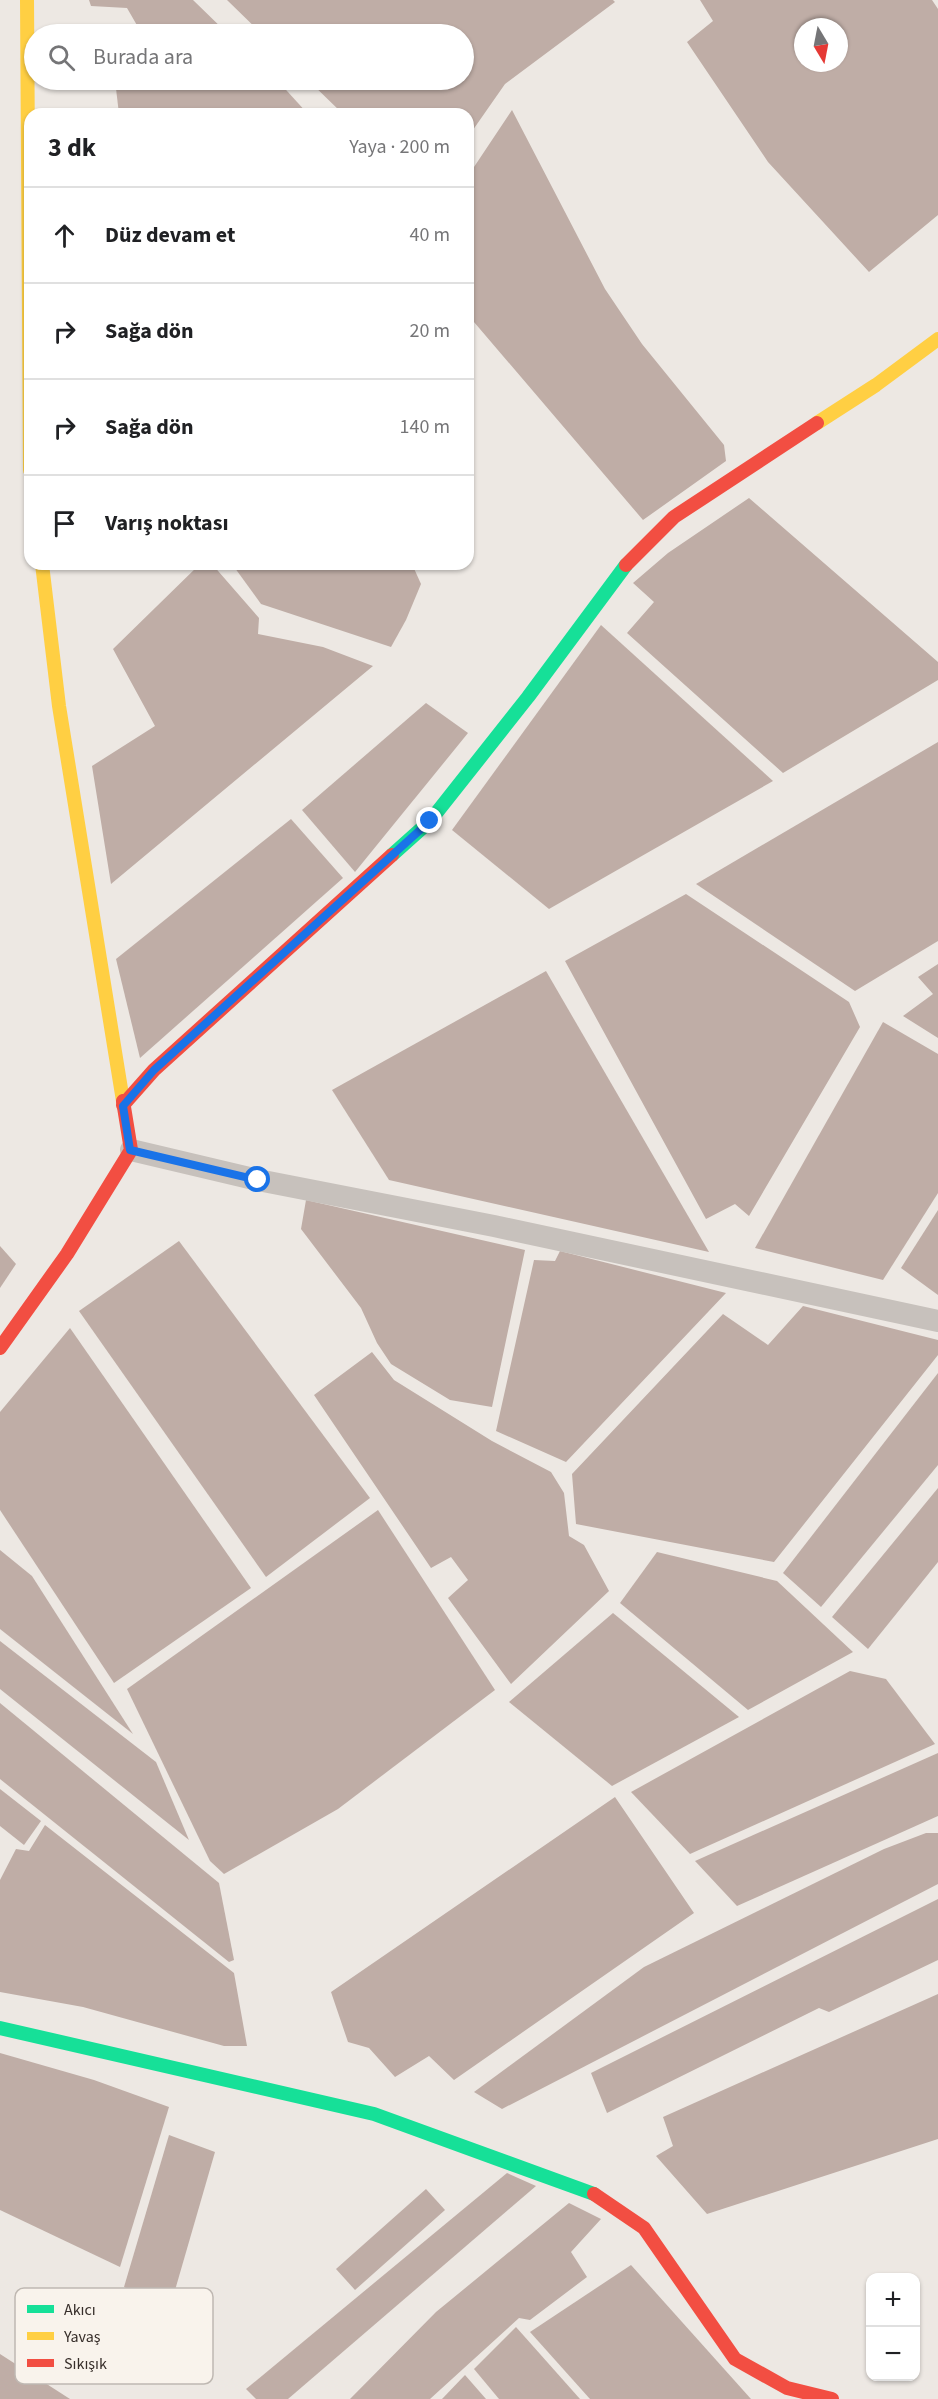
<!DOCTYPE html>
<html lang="tr">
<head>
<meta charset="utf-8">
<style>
  body { margin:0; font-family:"Source Sans 3",sans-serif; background:#f6f6f6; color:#202124 }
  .controls { position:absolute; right:18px; bottom:18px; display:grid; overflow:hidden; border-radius:12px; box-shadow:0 2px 4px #0004 }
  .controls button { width:54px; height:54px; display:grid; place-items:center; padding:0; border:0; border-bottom:2px solid #e0e0e0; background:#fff; color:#202124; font:30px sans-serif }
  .compass { position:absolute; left:794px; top:18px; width:54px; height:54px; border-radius:50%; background:#fff; box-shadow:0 2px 4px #0004; rotate:170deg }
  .stop { position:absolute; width:18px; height:18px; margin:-14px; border:4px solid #1a73e8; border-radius:50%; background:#fff }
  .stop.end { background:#1a73e8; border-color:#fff; box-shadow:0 2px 6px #0008 }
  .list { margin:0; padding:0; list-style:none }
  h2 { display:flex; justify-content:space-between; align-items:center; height:78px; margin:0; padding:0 24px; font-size:26px }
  h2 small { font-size:20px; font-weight:400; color:#757577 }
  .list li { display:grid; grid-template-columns:39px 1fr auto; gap:18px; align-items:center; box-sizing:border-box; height:96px; padding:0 24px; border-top:2px solid #e0e0e0 }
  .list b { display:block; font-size:22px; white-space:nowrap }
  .list em { font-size:20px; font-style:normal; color:#757577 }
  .icon { flex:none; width:33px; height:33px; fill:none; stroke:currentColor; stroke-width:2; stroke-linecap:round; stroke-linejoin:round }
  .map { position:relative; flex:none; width:938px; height:2399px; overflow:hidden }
  .search { position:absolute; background:#fff; box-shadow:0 2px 4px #0004; left:24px; top:24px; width:450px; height:66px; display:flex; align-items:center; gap:15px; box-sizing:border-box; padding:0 21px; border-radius:33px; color:#757577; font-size:22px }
  .panel { position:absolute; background:#fff; box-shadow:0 2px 4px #0004; left:24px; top:108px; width:450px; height:462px; border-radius:18px }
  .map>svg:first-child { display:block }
</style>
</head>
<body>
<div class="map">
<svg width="938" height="2399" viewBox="0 0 938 2399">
  <rect width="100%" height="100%" fill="#ede8e3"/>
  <g fill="#bfada6" fill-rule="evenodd">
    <path d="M89 0H193L228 34H135L138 27 127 8 91 6Z"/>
    <path d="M227 0H613L615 2 505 84 468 137V114H343L308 80H464V34H262Z"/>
    <path d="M700 0H932L938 9V215L869 272 768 162 687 42 713 21ZM803 27H839V63H803Z"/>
    <path d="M115 80H277L308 114H119Z"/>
    <path d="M512 110 605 289 642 344 724 445 726 461 643 520 468 315V176Z"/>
    <path d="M749 498 938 662V680L783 773 627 633 654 602 633 583 668 553Z"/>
    <path d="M200 564H212L259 618 258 634 323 647 373 666 111 884 92 766 155 726 113 649Z"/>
    <path d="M232 564H412L421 584 406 620 391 647 261 604Z"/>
    <path d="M601 625 773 781 549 909 452 830Z"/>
    <path d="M426 703 468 733 355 872 302 810Z"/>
    <path d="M938 742V941L855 991 696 884Z"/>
    <path d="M291 819 343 878 140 1058 116 959Z"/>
    <path d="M686 894 849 1002 860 1027 749 1216 735 1204 706 1219 565 961Z"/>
    <path d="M938 964V1038L903 1016 933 994 918 977Z"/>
    <path d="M546 971 709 1252 389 1180 332 1090Z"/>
    <path d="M883 1022 938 1054V1193L883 1280 755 1248Z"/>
    <path d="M306 1200 525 1250 492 1407 450 1400 391 1364 377 1343 361 1308 301 1229Z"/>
    <path d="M938 1210V1295L901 1268Z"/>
    <path d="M179 1241 370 1498 266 1577 79 1311Z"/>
    <path d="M0 1246 16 1264 0 1288Z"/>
    <path d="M560 1251 726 1293 566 1462 496 1431 534 1260 555 1261Z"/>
    <path d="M803 1306 938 1340V1355L774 1562 576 1524 572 1474 723 1314 768 1345Z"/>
    <path d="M70 1328 251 1588 114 1683 0 1510V1412Z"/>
    <path d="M372 1352 394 1380 492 1441 551 1472 564 1493 569 1536 584 1545 609 1591 511 1684 448 1598 468 1580 451 1557 431 1568 314 1395Z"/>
    <path d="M938 1373V1465L821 1607 783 1573Z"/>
    <path d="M938 1488V1562L868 1649 832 1617Z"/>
    <path d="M378 1510 495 1690 338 1809 224 1874 210 1861 127 1689Z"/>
    <path d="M0 1550 32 1576 133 1734 0 1629Z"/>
    <path d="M657 1552 777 1581 853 1652 748 1710 620 1603Z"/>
    <path d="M613 1613 739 1717 612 1786 509 1702Z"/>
    <path d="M0 1641 156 1762 189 1840 0 1689Z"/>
    <path d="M850 1671 886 1679 935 1744 690 1854 631 1792Z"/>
    <path d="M0 1703 219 1883 234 1960 229 1962 0 1779Z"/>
    <path d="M938 1753V1816L737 1906 695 1861Z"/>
    <path d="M0 1789 41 1821 24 1845 0 1826Z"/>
    <path d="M615 1797 694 1913 454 2080 429 2056 395 2077 369 2048 348 2042 331 1992Z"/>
    <path d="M45 1825 234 1973 247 2046H224L83 2007 0 1992V1880L16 1849 29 1851Z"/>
    <path d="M926 1833H938V1884L502 2109 474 2092 644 1967 884 1849Z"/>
    <path d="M938 1899V1960L829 2012 819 2008 607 2113 591 2073Z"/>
    <path d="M938 1994V2139L707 2214 656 2156 673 2146 663 2117Z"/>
    <path d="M0 2053 94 2080 169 2107 120 2267 0 2210Z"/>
    <path d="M169 2135 215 2152 169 2311 124 2287Z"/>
    <path d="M507 2173 536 2186 288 2399H256L246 2389Z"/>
    <path d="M426 2189 445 2210 355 2290 336 2269Z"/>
    <path d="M569 2203 601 2219 571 2252 587 2277 530 2320 519 2318 430 2399H350L436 2312Z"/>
    <path d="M631 2265 751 2399H590L530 2332Z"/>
    <path d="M516 2327 580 2399H499L474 2369Z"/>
    <path d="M0 2354 70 2399H0Z"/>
    <path d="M465 2375 486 2399H442Z"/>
  </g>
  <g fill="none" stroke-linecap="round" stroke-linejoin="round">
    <path stroke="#c7c1bc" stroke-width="22" d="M131 1150 258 1180 494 1226 938 1321"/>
    <g stroke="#16e098" stroke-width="14">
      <path d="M392 855 430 821 528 697 626 565"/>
      <path d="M0 2028 374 2114 594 2194"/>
    </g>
    <g stroke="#ffcf43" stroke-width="14">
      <path d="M27 0 30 470"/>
      <path d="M817 423 876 385 938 339"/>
      <path d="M42 564 59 706 123 1101"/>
    </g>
    <g stroke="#f24e42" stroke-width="14">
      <path d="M626 565 674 517 817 423"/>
      <path d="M123 1105 154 1070 392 855"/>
      <path d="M0 1348 67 1254 131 1150 123 1101"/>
      <path d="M594 2194 644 2228 735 2359 787 2388 832 2399"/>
    </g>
  </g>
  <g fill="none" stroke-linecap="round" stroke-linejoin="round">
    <path stroke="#1a73e8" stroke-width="8" d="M258 1180 130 1150 123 1106 154 1070 430 821"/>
  </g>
  <rect x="15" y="2288" width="198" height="96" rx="9" fill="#f9f3ec" stroke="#bfb8b2" stroke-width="1.5"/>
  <rect x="27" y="2305" width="27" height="8" fill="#16e098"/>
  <rect x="27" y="2332" width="27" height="8" fill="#ffcf43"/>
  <rect x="27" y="2359" width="27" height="8" fill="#f24e42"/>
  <g font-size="16" fill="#372e2a">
    <text x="64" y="2315">Akıcı</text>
    <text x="64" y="2342">Yavaş</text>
    <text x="64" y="2369">Sıkışık</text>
  </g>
</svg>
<div class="controls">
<button>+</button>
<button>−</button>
</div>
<svg class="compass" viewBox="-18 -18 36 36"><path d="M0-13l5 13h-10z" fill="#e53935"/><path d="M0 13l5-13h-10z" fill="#757577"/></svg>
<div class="stop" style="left:258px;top:1180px"></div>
<div class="stop end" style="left:430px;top:821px"></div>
<div class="search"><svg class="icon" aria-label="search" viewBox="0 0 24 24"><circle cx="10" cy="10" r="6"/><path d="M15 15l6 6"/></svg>Burada ara</div>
<section class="panel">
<h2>3 dk<small>Yaya · 200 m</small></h2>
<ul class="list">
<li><svg class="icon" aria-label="ahead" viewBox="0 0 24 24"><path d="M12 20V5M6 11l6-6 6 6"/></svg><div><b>Düz devam et</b></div><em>40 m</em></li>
<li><svg class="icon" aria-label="right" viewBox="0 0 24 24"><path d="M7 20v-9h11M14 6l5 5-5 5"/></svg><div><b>Sağa dön</b></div><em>20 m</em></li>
<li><svg class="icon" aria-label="right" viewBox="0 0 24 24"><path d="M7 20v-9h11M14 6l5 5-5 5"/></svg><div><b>Sağa dön</b></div><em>140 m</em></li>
<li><svg class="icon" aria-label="arrive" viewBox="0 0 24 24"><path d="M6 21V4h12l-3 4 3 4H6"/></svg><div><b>Varış noktası</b></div></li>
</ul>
</section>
</div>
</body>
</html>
